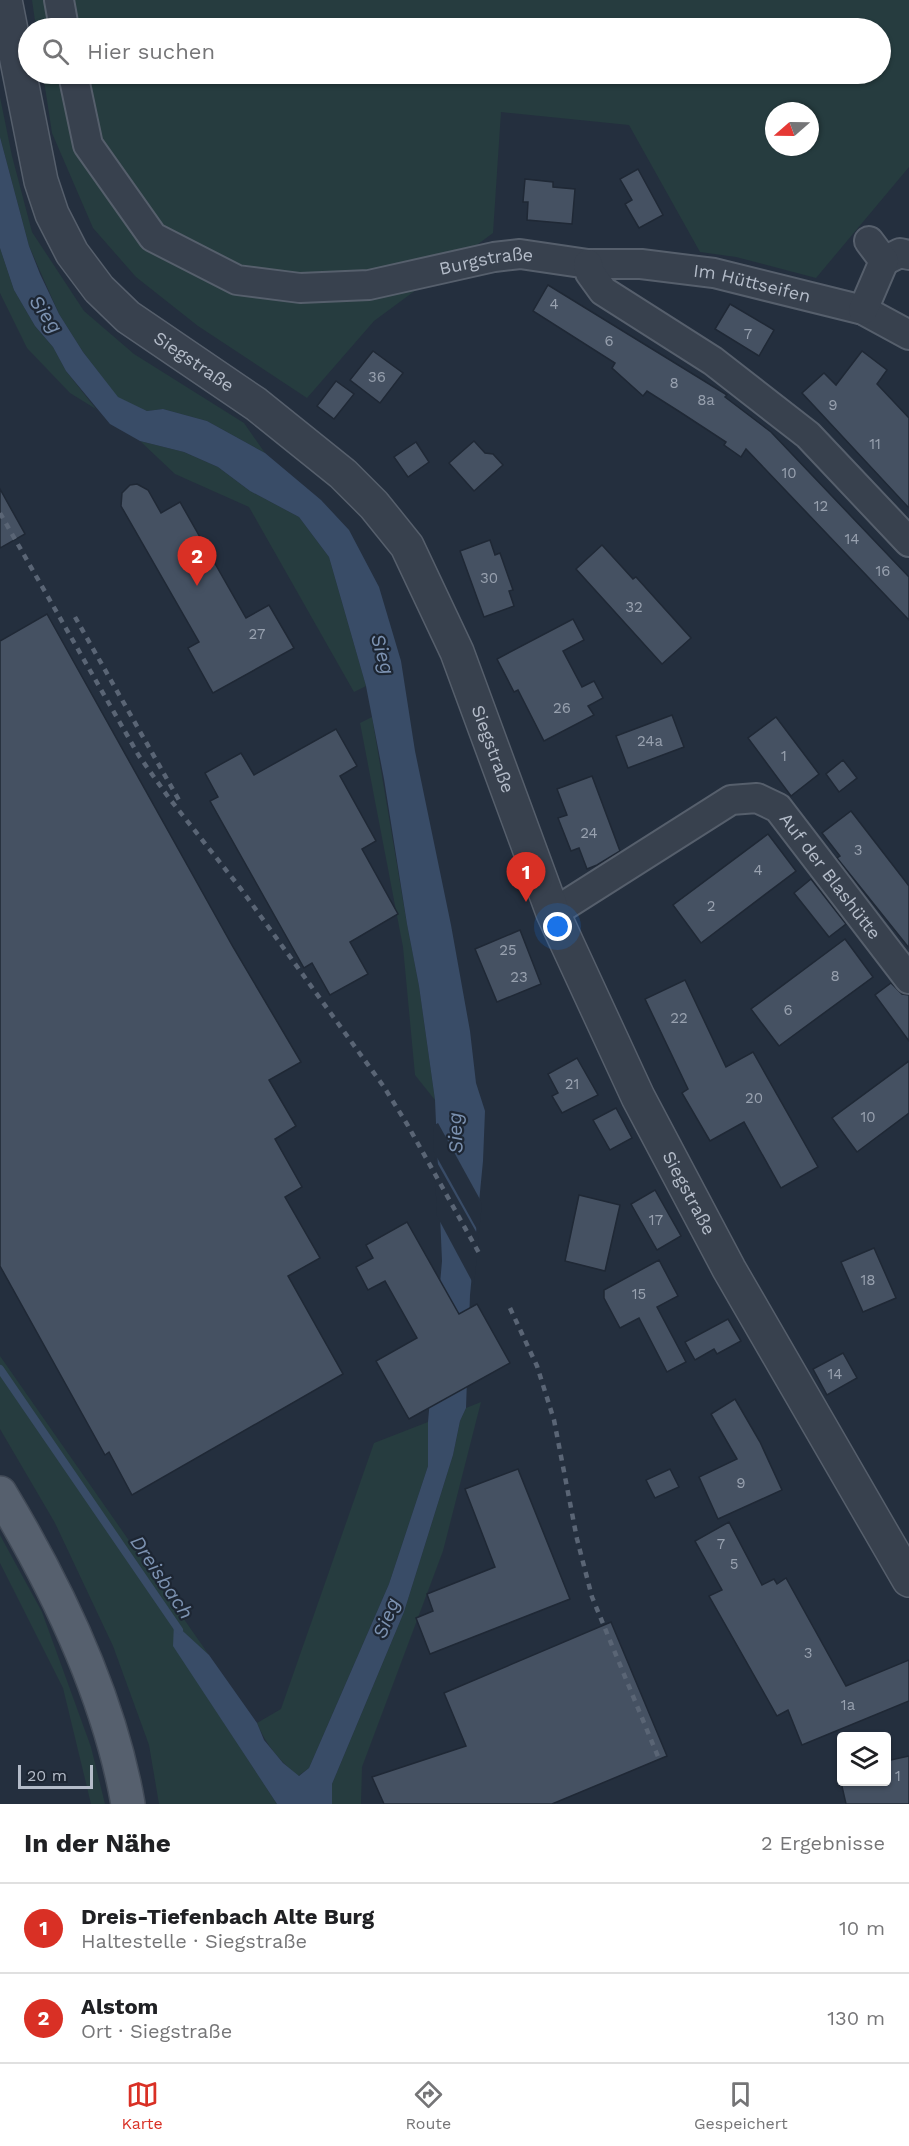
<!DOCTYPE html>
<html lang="de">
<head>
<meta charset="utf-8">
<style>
  body { margin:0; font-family:"Work Sans",sans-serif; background:#f2f2f2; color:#202124 }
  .controls { position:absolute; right:18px; bottom:18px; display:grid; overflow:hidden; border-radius:6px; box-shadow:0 2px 4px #0004 }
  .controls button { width:54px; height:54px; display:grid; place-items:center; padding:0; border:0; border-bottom:2px solid #e0e0e0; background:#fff; color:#202124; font:30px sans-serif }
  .compass { position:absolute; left:765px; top:102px; width:54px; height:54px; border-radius:50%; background:#fff; box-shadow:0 2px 4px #0004; rotate:250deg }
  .scale { position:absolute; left:18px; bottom:15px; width:75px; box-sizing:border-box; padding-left:6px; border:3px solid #b4bcc9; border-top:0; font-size:16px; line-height:21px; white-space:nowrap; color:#b4bcc9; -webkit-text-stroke:4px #1d2633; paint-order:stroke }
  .you { position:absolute; left:558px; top:927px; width:21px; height:21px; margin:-15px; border:4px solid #fff; border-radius:50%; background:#1a73e8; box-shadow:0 0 0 9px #1a73e833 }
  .badge { display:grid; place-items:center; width:39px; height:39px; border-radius:50%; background:#d93025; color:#fff; font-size:20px; font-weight:700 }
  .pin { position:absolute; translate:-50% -50px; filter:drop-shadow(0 2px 3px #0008) }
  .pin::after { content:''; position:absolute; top:32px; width:21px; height:18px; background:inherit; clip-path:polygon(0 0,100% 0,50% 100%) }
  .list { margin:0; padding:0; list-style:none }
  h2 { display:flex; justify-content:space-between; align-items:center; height:78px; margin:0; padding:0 24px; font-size:26px }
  h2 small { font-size:20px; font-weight:400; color:#757577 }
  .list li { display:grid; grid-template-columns:39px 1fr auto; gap:18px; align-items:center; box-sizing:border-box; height:90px; padding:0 24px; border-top:2px solid #e0e0e0 }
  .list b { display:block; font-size:22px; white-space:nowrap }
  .list p { margin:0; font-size:20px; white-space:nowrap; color:#757577 }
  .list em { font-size:20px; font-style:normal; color:#757577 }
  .icon { flex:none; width:33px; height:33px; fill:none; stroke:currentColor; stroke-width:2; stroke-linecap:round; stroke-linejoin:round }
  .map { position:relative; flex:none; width:909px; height:1804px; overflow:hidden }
  .search { position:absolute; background:#fff; box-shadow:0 2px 4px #0004; left:18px; right:18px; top:18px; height:66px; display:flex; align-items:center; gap:15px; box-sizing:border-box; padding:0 21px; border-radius:33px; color:#757577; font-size:22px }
  .sheet { height:258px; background:#fff }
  nav { display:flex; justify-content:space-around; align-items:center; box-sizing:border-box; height:84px; border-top:2px solid #e0e0e0; background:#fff; font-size:16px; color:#757577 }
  nav a { display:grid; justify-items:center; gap:3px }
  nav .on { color:#d93025 }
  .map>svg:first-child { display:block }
</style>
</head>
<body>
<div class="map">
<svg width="909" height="1804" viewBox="0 0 909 1804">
  <rect width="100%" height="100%" fill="#242f3e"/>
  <g fill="#263c3f" fill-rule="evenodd">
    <path d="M32 0H909V167L816 278 736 257 700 252 629 125 501 112 493 233 374 321 307 398 198 326 136 277 93 228 52 133 43 74H880V28H36ZM774 111H810V147H774Z"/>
    <path d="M0 97 12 156 32 232 84 311 134 354 244 423 265 453 207 421 163 409 147 411 118 398 83 352 59 314 29 246 0 137Z"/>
    <path d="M0 248 14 290 35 326 53 347 66 371 96 409 70 393 27 348 0 293Z"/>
    <path d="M140 441 184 452 218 467 250 491 299 517 329 557 366 686 354 692 249 507 175 474Z"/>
    <path d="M372 717 407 924 419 986 435 1100 415 1075 403 947 360 723Z"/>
    <path d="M0 1356 209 1655 174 1624V1646L277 1804H159L149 1745 113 1646 55 1523 0 1429Z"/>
    <path d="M481 1402 443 1551 362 1767 361 1804H332V1784L404 1612 453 1455 460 1421 466 1408Z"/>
    <path d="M428 1422V1466L389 1584 309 1768 298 1776C280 1761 266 1745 257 1723L281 1709 374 1443Z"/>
    <path d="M0 1535 42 1612 91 1747 105 1804H91L63 1688 0 1563Z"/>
  </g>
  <path fill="#394c67" d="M0 137 29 246 40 274 59 314 83 352 118 397 147 411 163 409 207 421 265 453 321 500 349 530 379 587 401 661 415 751 451 925 470 1031 476 1083 485 1111 483 1161 470 1295 466 1408 460 1421 453 1455 404 1612 332 1784V1804H277L173 1646 174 1623 209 1655 257 1723 264 1740 283 1763 299 1776 309 1768 389 1584 428 1466V1422L442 1261 435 1100 419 986 407 924 384 779 366 686 329 557 299 517 250 491 218 467 184 452 140 441 110 424 66 371 53 347 35 326 14 290 0 248Z"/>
  <g fill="#242f3e">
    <path d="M438 1123 482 1203 479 1233 434 1152 433 1126Z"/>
    <path d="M434 1157 479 1237 474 1285 437 1216Z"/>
  </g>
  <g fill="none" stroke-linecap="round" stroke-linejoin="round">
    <path stroke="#394c67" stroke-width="8" d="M0 1369 179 1630"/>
  </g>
  <g fill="#455162" stroke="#1f2835" stroke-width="1.5">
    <path d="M638 169 663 215 639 228 625 204 632 200 620 179Z"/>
    <path d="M525 179 553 182V187L575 189 572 224 527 220 528 202H523Z"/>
    <path d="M548 285 727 395 725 397 771 432 909 577V620L746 449 741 457 724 445 726 442 680 412 647 391 643 396 612 368 615 363 533 311Z"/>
    <path d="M730 304 774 330 759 356 715 329Z"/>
    <path d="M373 351 403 373 380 403 350 380Z"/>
    <path d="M862 351 887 370 877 384 909 418V508L802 393 824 373 836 385Z"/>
    <path d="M336 381 354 394 334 419 317 406Z"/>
    <path d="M474 441 485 453 493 454 503 465 474 491 449 463Z"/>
    <path d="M416 442 429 462 408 477 394 457Z"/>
    <path d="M137 484 148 490 161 513 180 502 246 618 269 605 294 648 213 693 188 648 199 642 121 506 122 493 130 485Z"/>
    <path d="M0 489 25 534 0 548Z"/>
    <path d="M490 540 495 555 500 553 513 590 509 591 514 606 484 617 460 551Z"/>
    <path d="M602 545 633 579 636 577 691 638 662 664 576 569Z"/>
    <path d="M47 614 233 947 301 1062 269 1080 296 1126 275 1139 302 1187 285 1197 320 1258 288 1276 343 1374 132 1495 109 1452 105 1455 0 1266V641Z"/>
    <path d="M573 619 584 640 563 651 582 687 594 681 603 698 588 706 594 715 544 741 518 690 514 692 497 659Z"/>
    <path d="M672 715 684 747 628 768 616 736Z"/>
    <path d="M776 717 819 774 791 796 748 738Z"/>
    <path d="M336 729 357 766 340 776 376 841 362 849 398 914 350 942 368 974 330 995 312 963 304 968 210 801 218 797 205 773 241 753 254 775Z"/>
    <path d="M843 760 857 778 839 792 826 774Z"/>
    <path d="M592 776 620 851 597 865 587 869 579 848 571 851 558 818 567 815 557 789Z"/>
    <path d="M851 811 909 886V948L837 858 840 856 822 833Z"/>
    <path d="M768 834 796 871 701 943 673 905Z"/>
    <path d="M811 879 846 924 829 937 794 893Z"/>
    <path d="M520 930 541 984 497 1002 475 949Z"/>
    <path d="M845 939 873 977 779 1046 751 1009Z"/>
    <path d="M685 980 726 1067 753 1052 818 1167 781 1188 744 1122 710 1141 682 1093 688 1089 645 999Z"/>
    <path d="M891 983 902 994 909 995V1041L875 995Z"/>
    <path d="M577 1058 598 1095 562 1113 552 1096 558 1093 548 1074Z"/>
    <path d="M909 1061V1113L857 1152 832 1118Z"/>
    <path d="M616 1108 632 1138 610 1150 593 1120Z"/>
    <path d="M655 1190 681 1236 657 1250 631 1204Z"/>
    <path d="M579 1195 620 1205 605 1271 565 1261Z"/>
    <path d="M407 1222 459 1314 477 1304 510 1363 409 1419 376 1361 417 1338 385 1281 368 1290 356 1267 373 1258 366 1245Z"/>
    <path d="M874 1248 896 1298 863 1312 841 1262Z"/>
    <path d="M659 1260 678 1296 657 1307 686 1362 667 1372 639 1318 620 1328 604 1298V1290Z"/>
    <path d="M728 1319 741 1341 717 1354 714 1349 695 1360 685 1342Z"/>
    <path d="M843 1353 857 1378 827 1395 813 1369Z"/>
    <path d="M735 1399 760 1442 782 1490 718 1519 699 1477 737 1459 711 1414Z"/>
    <path d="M518 1469 570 1599 430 1654 416 1618 433 1611 427 1594 495 1567 465 1489Z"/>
    <path d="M670 1469 679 1487 655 1498 646 1480Z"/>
    <path d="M729 1522 762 1585 774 1579 777 1584 786 1578 846 1686 909 1660V1701L802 1745 788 1710 777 1716 709 1596 722 1590 695 1541Z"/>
    <path d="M611 1622 667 1756 552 1804H384L372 1777 466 1746 444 1693Z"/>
    <path d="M909 1756V1804H846L841 1782H886V1761Z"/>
  </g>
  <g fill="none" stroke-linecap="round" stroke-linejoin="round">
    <g stroke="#565f6c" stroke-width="32">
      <g id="minor">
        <path d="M59 0 64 28"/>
        <path id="s1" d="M73 74 88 145 153 237 237 280 300 288 369 285 494 257 520 254 588 264H641L714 273 863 310 909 335"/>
        <path d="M884 261 900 253 909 255"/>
        <path d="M588 264 590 273 603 291 713 361 808 435 909 542"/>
        <path d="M863 310 884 261 869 241"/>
        <path id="s2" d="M553 913 731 800 757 798 778 808 909 979"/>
      </g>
    </g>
    <g stroke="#565f6c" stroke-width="36">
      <g id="tertiary">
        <path id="s3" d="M5 0 41 181 52 214 72 253 99 289 128 317 256 404 343 474 374 505 407 546 457 652 553 913 638 1097 729 1269 909 1580"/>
      </g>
    </g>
    <g stroke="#414a57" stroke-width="36">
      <path id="primary" d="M0 1493C56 1586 109 1696 128 1804"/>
    </g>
    <use href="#minor" stroke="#38414e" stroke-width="28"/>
    <use href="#tertiary" stroke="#38414e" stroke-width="33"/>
    <use href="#primary" stroke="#56606e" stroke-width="33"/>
    <g stroke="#5a6575" stroke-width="4.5" stroke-dasharray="6 6" stroke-linecap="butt">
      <path d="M0 513 139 756 169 798 241 889 384 1087 407 1124 479 1253"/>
      <path d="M75 617 180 802"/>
      <path d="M510 1308 537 1366 554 1420 577 1539 592 1597 659 1759"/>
    </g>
  </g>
  <g text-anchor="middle" stroke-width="4.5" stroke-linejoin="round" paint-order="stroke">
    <g font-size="15" fill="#98a1af">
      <text x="554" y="309">4</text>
      <text x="748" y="339">7</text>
      <text x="609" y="346">6</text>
      <text x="377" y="382">36</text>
      <text x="674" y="388">8</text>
      <text x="706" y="405">8a</text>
      <text x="833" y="410">9</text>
      <text x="875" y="449">11</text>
      <text x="789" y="478">10</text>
      <text x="821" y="511">12</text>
      <text x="852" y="544">14</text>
      <text x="883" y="576">16</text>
      <text x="489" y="583">30</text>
      <text x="634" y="612">32</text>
      <text x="257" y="639">27</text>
      <text x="562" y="713">26</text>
      <text x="650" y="746">24a</text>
      <text x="784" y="761">1</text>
      <text x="589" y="838">24</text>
      <text x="858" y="855">3</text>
      <text x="758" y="875">4</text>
      <text x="711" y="911">2</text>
      <text x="508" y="955">25</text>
      <text x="835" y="981">8</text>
      <text x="519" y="982">23</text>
      <text x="788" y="1015">6</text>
      <text x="679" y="1023">22</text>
      <text x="572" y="1089">21</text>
      <text x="754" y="1103">20</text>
      <text x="868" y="1122">10</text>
      <text x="656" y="1225">17</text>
      <text x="868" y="1285">18</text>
      <text x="639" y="1299">15</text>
      <text x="835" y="1379">14</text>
      <text x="741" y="1488">9</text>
      <text x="721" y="1549">7</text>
      <text x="734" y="1569">5</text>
      <text x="808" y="1658">3</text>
      <text x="848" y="1710">1a</text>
      <text x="898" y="1781">1</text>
    </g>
    <g font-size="18" fill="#b4bcc9" stroke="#1d2633">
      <text dy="6" stroke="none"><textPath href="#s1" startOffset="532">Burgstraße</textPath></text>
      <text dy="6" stroke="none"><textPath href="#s1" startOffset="801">Im Hüttseifen</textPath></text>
      <text dy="6" stroke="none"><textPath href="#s3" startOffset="428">Siegstraße</textPath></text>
      <text dy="6" stroke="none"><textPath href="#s3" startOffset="932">Siegstraße</textPath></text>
      <text dy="6" stroke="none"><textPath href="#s2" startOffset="346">Auf der Blashütte</textPath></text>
      <text dy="6" stroke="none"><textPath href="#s3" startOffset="1418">Siegstraße</textPath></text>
    </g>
    <g font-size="20" font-style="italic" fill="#7c92b1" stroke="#1d2633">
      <text transform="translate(46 314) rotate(55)" y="7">Sieg</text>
      <text transform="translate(383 654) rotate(74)" y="7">Sieg</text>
      <text transform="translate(455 1133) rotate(-92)" y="7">Sieg</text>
      <text transform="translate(162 1577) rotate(56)" y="7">Dreisbach</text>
      <text transform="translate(386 1618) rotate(-69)" y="7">Sieg</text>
    </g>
  </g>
</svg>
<div class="controls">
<button><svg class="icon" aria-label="layers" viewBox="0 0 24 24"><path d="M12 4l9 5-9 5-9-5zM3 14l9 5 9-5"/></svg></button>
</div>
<svg class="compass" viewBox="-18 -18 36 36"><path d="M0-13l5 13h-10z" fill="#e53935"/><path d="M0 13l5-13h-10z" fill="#757577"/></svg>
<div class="scale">20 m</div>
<div class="you"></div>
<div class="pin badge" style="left:526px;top:902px">1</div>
<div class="pin badge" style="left:197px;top:586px">2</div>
<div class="search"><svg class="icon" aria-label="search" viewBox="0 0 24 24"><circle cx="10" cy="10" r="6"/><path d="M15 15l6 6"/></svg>Hier suchen</div>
</div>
<section class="sheet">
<h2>In der Nähe<small>2 Ergebnisse</small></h2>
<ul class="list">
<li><span class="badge">1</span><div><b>Dreis-Tiefenbach Alte Burg</b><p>Haltestelle · Siegstraße</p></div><em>10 m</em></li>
<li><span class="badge">2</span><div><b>Alstom</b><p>Ort · Siegstraße</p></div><em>130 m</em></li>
</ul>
</section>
<nav>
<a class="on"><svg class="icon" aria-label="map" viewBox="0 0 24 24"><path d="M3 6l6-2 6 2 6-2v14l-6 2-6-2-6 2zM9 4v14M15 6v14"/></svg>Karte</a>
<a><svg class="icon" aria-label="directions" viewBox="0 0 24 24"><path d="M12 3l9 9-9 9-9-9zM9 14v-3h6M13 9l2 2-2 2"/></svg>Route</a>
<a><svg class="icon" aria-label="saved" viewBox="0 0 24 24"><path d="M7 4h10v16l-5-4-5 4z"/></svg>Gespeichert</a>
</nav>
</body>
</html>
